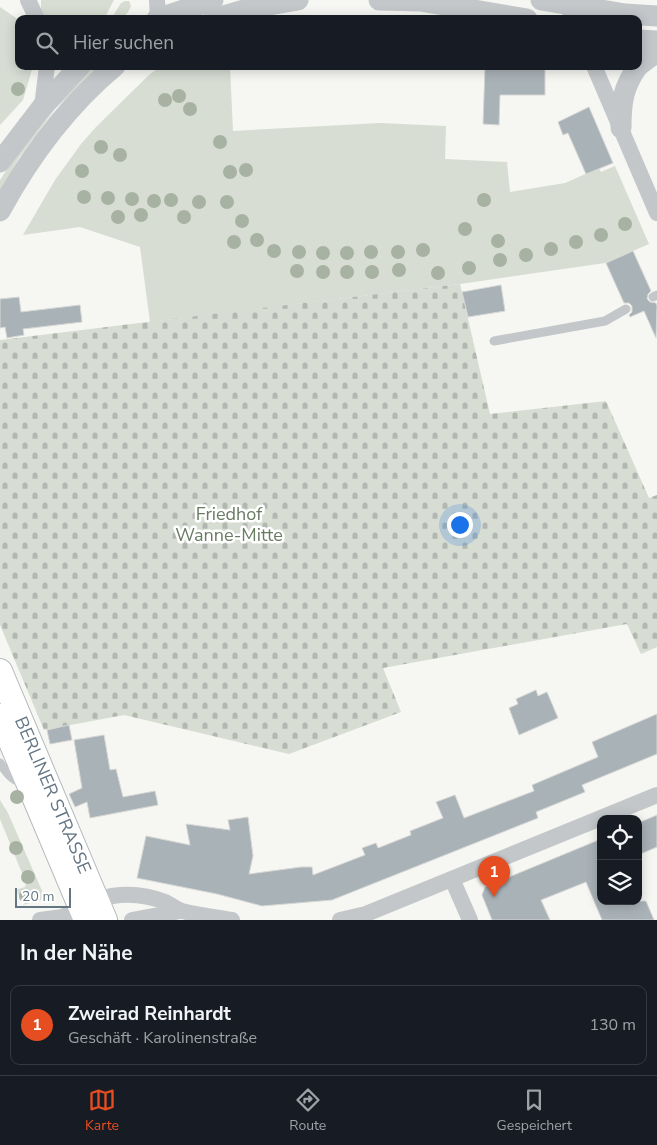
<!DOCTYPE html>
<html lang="de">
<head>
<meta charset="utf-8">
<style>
  body { margin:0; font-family:"Nunito Sans",sans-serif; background:#20242c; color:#f1f3f6 }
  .controls { position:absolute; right:15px; bottom:15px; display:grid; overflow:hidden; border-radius:10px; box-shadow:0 2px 12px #0003 }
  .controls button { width:45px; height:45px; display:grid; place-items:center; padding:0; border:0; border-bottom:1px solid #363941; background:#171b24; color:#f1f3f6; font:25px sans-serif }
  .scale { position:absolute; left:15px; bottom:12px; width:56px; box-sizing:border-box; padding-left:5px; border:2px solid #647684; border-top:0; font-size:14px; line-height:18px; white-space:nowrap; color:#647684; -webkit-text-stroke:4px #fff; paint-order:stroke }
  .you { position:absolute; left:459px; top:524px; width:18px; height:18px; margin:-12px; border:4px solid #fff; border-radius:50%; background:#1a73e8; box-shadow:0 0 0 8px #1a73e833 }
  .badge { display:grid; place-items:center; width:32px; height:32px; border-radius:50%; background:#e64e22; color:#fff; font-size:16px; font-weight:700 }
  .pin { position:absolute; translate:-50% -41px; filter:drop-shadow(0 1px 2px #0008) }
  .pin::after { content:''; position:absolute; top:26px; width:18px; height:15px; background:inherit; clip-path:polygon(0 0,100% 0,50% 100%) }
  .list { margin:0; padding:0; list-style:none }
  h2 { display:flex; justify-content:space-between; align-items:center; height:65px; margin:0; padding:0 20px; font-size:21px }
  h2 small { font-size:16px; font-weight:400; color:#9ea1a6 }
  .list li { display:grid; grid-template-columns:32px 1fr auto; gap:15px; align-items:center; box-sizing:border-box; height:80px; margin:0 10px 10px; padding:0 10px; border:1px solid #363941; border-radius:10px }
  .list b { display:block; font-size:19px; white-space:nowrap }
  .list p { margin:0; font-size:16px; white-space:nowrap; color:#9ea1a6 }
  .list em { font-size:16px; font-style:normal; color:#9ea1a6 }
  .icon { flex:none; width:28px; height:28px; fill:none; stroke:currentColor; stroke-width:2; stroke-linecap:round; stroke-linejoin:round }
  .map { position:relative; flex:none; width:657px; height:920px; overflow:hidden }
  .search { position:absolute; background:#171b24; box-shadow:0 2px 12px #0003; left:15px; right:15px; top:15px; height:55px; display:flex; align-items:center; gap:12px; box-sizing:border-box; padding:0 18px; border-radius:10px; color:#9ea1a6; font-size:19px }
  .sheet { height:155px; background:#171b24 }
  nav { display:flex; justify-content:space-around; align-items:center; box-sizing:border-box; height:70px; border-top:1px solid #363941; background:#171b24; font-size:14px; color:#9ea1a6 }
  nav a { display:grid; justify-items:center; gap:2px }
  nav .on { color:#e64e22 }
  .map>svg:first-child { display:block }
</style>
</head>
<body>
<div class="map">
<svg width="657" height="920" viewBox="0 0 657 920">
  <defs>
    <pattern id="cemetery-stones" width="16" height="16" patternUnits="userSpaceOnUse" patternTransform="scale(1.25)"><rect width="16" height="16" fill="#d7ddd3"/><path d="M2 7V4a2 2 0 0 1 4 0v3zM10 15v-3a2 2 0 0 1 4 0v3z" fill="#b2b8b1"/></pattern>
  </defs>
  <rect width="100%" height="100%" fill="#f6f6f2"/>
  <g fill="#d7ddd3">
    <path d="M41 0H114L104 19H45L41 11Z"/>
    <path d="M125 1H129L131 6C127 16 122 19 111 19L121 3Z"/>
    <path d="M0 7 16 18 19 22V66H33L23 100 0 125Z"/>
    <path d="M92 66H100L55 109 19 158 0 191V180L29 136Z"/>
    <path d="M162 66H230L233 131 380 123 446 126 445 159 507 162 510 192 565 183 599 168 601 172 615 166 649 244 605 263 460 284 150 322 140 247 80 227 23 235 55 180 81 144 96 127 150 74Z"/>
    <path d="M0 800 8 813 43 893 41 900 23 905 17 891 18 889 25 887 26 883 0 819Z"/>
  </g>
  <path fill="url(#cemetery-stones)" d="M460 284 490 414 606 401 649 498 657 495V647L641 654 627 624 383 668 401 712 289 754 124 715 44 730 0 625V340Z"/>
  <g fill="#a9b2b7" stroke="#d7d7d5">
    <path d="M485 66H545V95H500L499 125 483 124Z"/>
    <path d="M589 107 613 163 586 174 568 133 563 135 558 122Z"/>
    <path d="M633 251 651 291 648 294 647 299 650 302 656 303 657 306 656 338 644 311 630 317 629 315 632 312V306L629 303H624L606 263Z"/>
    <path d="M501 285 505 311 468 317 462 292Z"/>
    <path d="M19 297 21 312 80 305 82 322 23 329 24 335 7 338 5 327 0 328V299Z"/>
    <path d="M536 690 538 696 547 692 558 718 519 735 509 708 518 704 516 699Z"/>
    <path d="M657 714V754L582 785 585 792 536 812 538 818 332 900 262 906 217 894 137 878 146 836 190 845 186 824 230 830 228 820 248 817 253 856 249 874 301 867H312L313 875 365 855 362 848 376 843 378 848 411 835 410 831 443 818 436 802 455 795 464 818 534 791 532 785 598 757 592 742Z"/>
    <path d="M69 725 72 740 50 744 47 730Z"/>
    <path d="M104 735 110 770 116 769 123 797 155 791 158 805 90 818 87 802 75 807 69 794 82 788 74 740Z"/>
    <path d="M657 815V847L638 855V823Z"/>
    <path d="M601 839V901H646L654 920H602L586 882 541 900 550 920H492L482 895 485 887Z"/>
  </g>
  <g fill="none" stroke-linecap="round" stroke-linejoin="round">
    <g stroke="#b3b9bd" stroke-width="26">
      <g id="secondary">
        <path d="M0 671 105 920"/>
        <path d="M0 716 86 920"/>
      </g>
    </g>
    <g stroke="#c3c7ca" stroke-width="9">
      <path d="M653 297 657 295"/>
      <path d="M494 341 605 321 626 309"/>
      <path d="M0 763C6 772 12 781 23 783"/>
    </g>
    <g stroke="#c3c7ca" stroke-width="16">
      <path d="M28 0 37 19"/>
      <path d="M157 0 158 19"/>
      <path d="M565 0 573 19"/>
      <path d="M594 66 657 213"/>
      <path d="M42 107 47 66"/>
      <path d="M452 879 470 920"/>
      <path d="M63 917C93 895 130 888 165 902 171 905 176 909 182 911 198 915 215 917 232 920"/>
      <path d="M40 920 63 917 71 920"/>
      <path d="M132 920 180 911"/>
      <path d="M340 920 366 914 657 795"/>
    </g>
    <g stroke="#c3c7ca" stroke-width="21">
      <path d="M379 0 420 1 527 19"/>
      <path d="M541 0 625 14 657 16"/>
      <path d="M157 19 213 0"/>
      <path d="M213 19 251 8 298 0"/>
      <path d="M638 40 657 41"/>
      <path d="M638 66 657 52"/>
      <path d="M621 128C621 102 623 87 638 66"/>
      <path d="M0 162 42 107 80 66"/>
      <path d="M0 211C30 156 67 106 115 66"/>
    </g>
    <use href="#secondary" stroke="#fff" stroke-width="24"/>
  </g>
  <g fill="#a8b2a3">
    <circle cx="18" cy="89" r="7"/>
    <circle cx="179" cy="96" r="7"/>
    <circle cx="165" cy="100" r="7"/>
    <circle cx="190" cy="109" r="7"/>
    <circle cx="220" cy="142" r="7"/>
    <circle cx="101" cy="147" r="7"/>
    <circle cx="120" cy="155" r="7"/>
    <circle cx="246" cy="170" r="7"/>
    <circle cx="82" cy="171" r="7"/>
    <circle cx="230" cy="172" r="7"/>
    <circle cx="84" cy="197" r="7"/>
    <circle cx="108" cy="198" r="7"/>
    <circle cx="132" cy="199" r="7"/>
    <circle cx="171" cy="200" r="7"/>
    <circle cx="484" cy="200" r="7"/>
    <circle cx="154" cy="201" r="7"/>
    <circle cx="199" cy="202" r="7"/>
    <circle cx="227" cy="202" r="7"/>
    <circle cx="141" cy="215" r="7"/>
    <circle cx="118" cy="217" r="7"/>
    <circle cx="184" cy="217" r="7"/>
    <circle cx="242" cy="221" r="7"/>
    <circle cx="625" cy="224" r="7"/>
    <circle cx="465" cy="229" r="7"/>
    <circle cx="601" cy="235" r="7"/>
    <circle cx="257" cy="240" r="7"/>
    <circle cx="498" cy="241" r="7"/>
    <circle cx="234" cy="242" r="7"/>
    <circle cx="576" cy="242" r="7"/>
    <circle cx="551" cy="249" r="7"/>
    <circle cx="423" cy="250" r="7"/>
    <circle cx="274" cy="251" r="7"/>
    <circle cx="299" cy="252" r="7"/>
    <circle cx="371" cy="252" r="7"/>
    <circle cx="398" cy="252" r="7"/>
    <circle cx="323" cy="253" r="7"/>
    <circle cx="347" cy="253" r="7"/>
    <circle cx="526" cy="255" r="7"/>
    <circle cx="500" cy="260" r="7"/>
    <circle cx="469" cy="268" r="7"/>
    <circle cx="399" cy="270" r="7"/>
    <circle cx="297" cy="271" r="7"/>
    <circle cx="323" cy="272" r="7"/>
    <circle cx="347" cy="272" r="7"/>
    <circle cx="372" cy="272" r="7"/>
    <circle cx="438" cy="273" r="7"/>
    <circle cx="17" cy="797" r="7"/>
    <circle cx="16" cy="848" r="7"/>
    <circle cx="28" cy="877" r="7"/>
    <circle cx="26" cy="896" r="7"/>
  </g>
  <g text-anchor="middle" stroke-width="5" stroke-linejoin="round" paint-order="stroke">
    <g font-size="18" fill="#687b63" stroke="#fff">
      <text x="229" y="520">Friedhof<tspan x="229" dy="21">Wanne-Mitte</tspan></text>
    </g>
    <g font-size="18" fill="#647684" stroke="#fff">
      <text transform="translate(53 795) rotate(67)" y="6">BERLINER STRASSE</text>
    </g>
  </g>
</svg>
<div class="controls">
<button><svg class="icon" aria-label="locate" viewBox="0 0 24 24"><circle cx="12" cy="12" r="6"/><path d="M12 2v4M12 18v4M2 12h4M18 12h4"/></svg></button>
<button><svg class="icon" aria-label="layers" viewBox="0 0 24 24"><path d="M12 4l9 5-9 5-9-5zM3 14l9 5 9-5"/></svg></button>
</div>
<div class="scale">20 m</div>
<div class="you"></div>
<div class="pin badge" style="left:494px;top:897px">1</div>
<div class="search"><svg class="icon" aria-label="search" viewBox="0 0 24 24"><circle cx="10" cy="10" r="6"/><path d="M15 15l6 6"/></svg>Hier suchen</div>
</div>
<section class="sheet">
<h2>In der Nähe<small></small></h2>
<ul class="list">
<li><span class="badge">1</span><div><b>Zweirad Reinhardt</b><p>Geschäft · Karolinenstraße</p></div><em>130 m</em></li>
</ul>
</section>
<nav>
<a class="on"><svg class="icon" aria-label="map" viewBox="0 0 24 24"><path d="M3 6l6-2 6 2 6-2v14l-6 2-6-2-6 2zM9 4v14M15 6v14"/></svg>Karte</a>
<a><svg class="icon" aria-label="directions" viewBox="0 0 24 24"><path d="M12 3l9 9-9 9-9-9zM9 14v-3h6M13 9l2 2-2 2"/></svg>Route</a>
<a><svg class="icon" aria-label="saved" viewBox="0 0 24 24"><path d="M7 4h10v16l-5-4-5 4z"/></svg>Gespeichert</a>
</nav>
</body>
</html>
